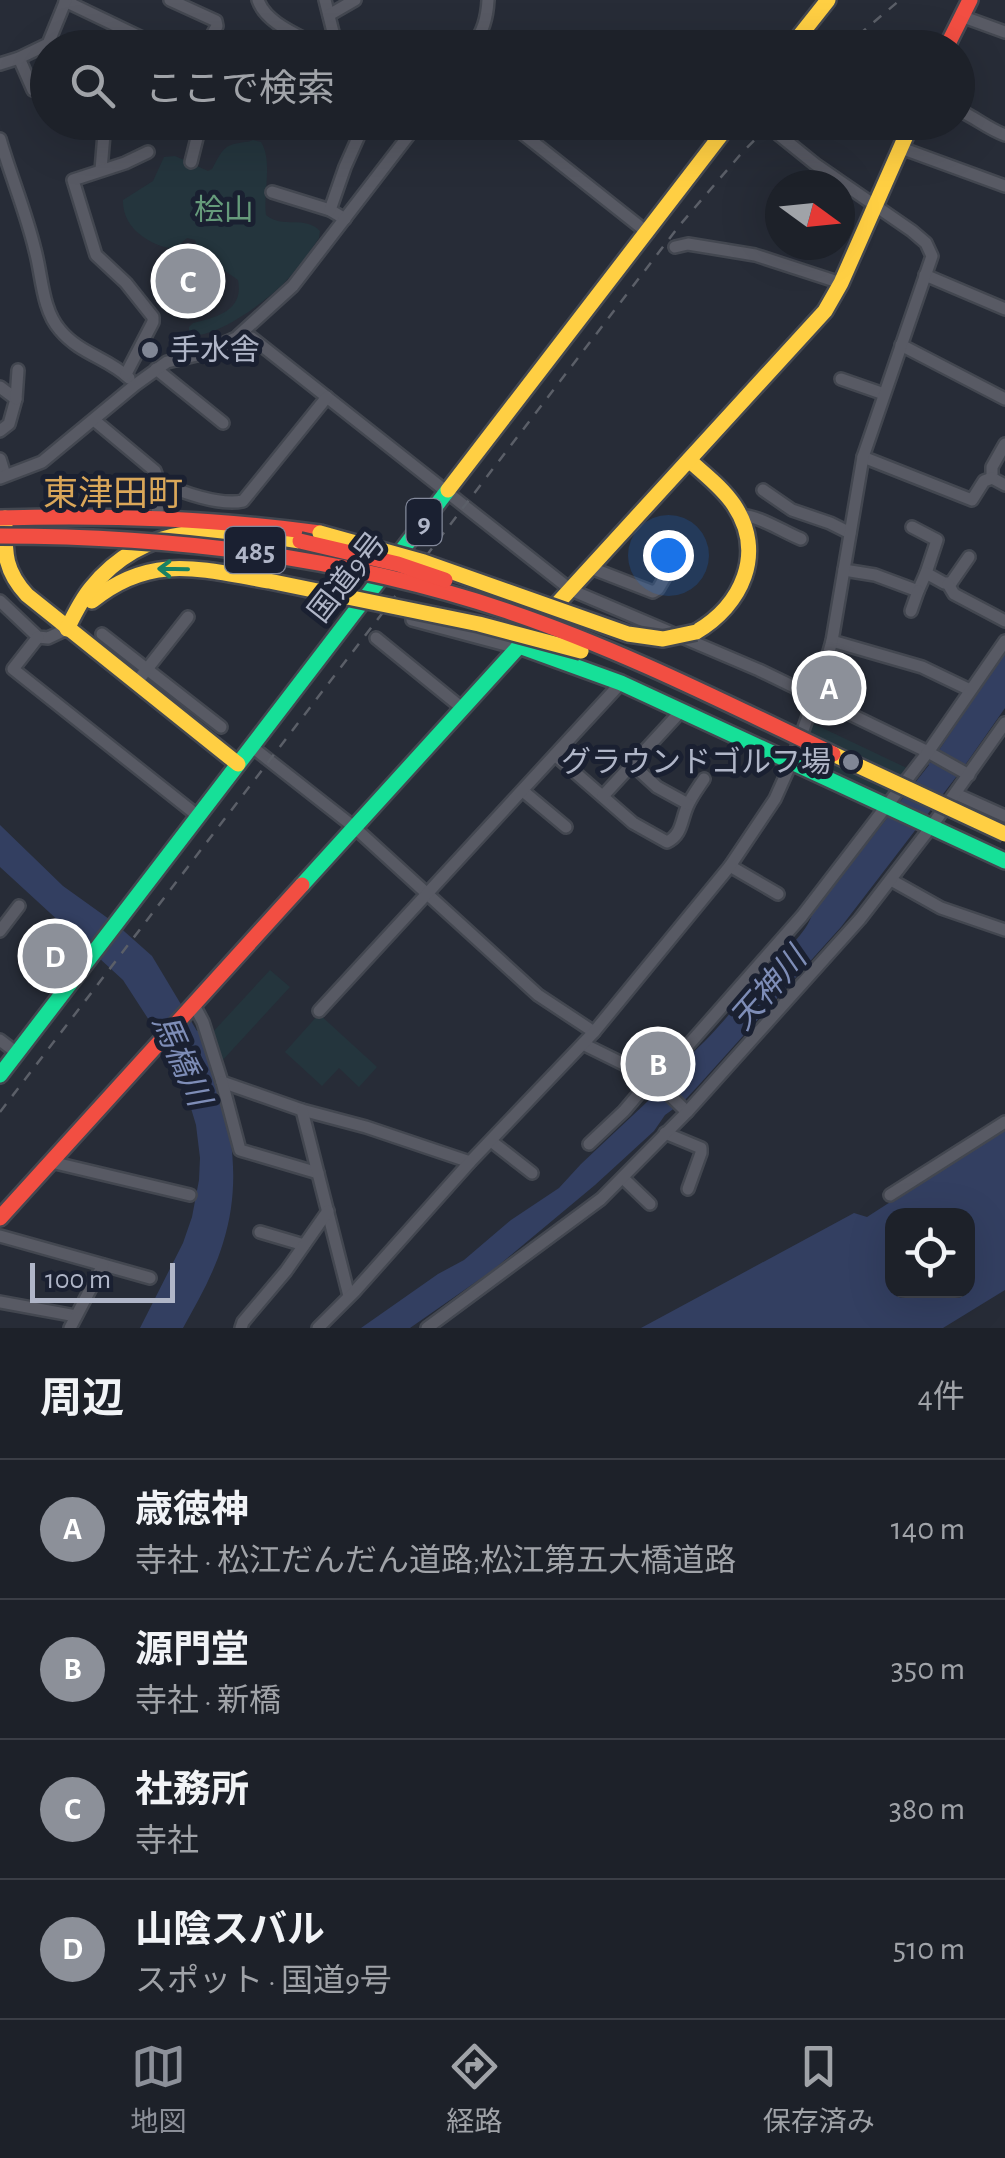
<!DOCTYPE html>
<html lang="ja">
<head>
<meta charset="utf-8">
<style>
  body { margin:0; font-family:"Alegreya Sans","Noto Sans JP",sans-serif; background:#252931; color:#f1f3f6 }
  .controls { position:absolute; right:30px; bottom:30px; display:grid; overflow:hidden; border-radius:20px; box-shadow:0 10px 40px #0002 }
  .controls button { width:90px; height:90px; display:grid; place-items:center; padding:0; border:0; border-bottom:2px solid #3b3e46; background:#1d2129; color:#f1f3f6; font:50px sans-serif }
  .compass { position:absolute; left:765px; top:170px; width:90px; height:90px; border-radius:50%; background:#1d2129; box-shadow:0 10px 40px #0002; rotate:105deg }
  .scale { position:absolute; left:30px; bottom:25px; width:145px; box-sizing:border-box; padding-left:10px; border:5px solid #b0b6c8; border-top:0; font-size:28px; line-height:35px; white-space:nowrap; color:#b0b6c8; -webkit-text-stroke:8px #1a2031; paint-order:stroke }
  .you { position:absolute; left:668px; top:555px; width:35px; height:35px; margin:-25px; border:8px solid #fff; border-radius:50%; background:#1a73e8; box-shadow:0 0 0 15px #1a73e833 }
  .badge { display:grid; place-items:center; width:65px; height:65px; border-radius:50%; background:#8c9099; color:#fff; font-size:32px; font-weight:700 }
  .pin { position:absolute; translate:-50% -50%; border:5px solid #fff; box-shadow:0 2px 10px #0006 }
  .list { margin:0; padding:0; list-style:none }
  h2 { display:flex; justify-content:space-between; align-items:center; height:130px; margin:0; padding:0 40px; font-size:42px }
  h2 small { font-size:32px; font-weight:400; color:#a0a3a8 }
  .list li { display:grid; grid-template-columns:65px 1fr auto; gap:30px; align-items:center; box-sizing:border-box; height:140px; padding:0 40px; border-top:2px solid #3b3e46 }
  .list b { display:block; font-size:38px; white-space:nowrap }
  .list p { margin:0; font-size:32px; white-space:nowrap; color:#a0a3a8 }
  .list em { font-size:32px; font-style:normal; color:#a0a3a8 }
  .icon { flex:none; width:55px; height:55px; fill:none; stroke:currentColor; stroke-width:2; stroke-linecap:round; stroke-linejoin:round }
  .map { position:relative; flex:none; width:1005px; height:1328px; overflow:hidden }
  .search { position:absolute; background:#1d2129; box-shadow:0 10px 40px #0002; left:30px; right:30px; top:30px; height:110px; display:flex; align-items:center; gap:25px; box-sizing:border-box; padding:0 35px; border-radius:55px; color:#a0a3a8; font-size:38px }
  .sheet { height:690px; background:#1d2129 }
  nav { display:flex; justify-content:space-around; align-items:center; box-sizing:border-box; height:140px; border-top:2px solid #3b3e46; background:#1d2129; font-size:28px; color:#a0a3a8 }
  nav a { display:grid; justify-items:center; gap:5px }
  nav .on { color:#8c9099 }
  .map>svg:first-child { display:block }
</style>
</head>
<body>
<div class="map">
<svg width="1005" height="1328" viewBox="0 0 1005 1328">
  <rect width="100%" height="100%" fill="#272c37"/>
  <g fill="#24353d">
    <path d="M253 140 261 142C273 161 263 193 266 215 282 229 305 215 320 231L319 238C309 253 297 270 285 282 268 300 212 342 189 334V327L193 323C217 317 244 311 238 280L200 253 195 240 187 238 175 249C150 246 122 228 123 200L153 181 164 157 175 156 208 171 212 169C217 161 221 148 231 145 238 142 246 143 253 140Z"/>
    <path d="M812 723 911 770 889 800 807 761 803 755Z"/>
    <path d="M270 970 290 987 221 1062 211 1034Z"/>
    <path d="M319 1014 377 1067 359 1087 339 1068 322 1086 285 1052Z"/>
  </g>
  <g fill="#333f61" fill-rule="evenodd">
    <path d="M1005 652V708L963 768 841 927 698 1086 683 1102 665 1115 654 1131 595 1185 493 1270 410 1328H361L438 1274 464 1260 511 1220 559 1188 581 1164 665 1085C679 1063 701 1047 718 1027 736 1008 750 985 768 967 785 950 806 935 813 912L929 765 926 762 930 763 933 759Z"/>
    <path d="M0 825 63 886 116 924 152 956 197 1031H199C227 1098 246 1171 223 1243 214 1273 198 1301 183 1328H140L183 1243 192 1217 199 1180 200 1158 196 1125 187 1095 158 1034 123 980 0 867Z"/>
    <path d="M1005 1128V1290L943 1328H641L854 1213 867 1217ZM892 1216H968V1290H892Z"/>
  </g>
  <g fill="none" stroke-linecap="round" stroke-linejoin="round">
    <g stroke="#434750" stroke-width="16">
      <g id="street">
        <path d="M170 0 216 21 217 26 205 48"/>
        <path d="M258 0C266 24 301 36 322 48"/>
        <path d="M325 0 337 48"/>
        <path d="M65 1 163 48"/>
        <path d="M329 15 355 0"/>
        <path d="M961 16 1005 32"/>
        <path d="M472 48C483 31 487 19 488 0"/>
        <path d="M19 58 33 90"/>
        <path d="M0 64 19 58 48 44 66 0"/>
        <path d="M958 110C975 117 988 129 1005 135"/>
        <path d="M212 122 226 128 232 122"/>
        <path d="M508 122 648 233"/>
        <path d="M0 139C11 177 26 212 35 250 42 275 42 310 60 330 80 354 108 358 129 378"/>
        <path d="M901 148 1005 186"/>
        <path d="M191 162 201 122"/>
        <path d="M101 170 105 122"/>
        <path d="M272 192 330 210 345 219"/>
        <path d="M330 210 345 167 365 122"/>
        <path d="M675 247 688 244 755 255 841 283"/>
        <path d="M925 275 1005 309"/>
        <path d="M238 336 293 286 419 122"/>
        <path d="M901 345 1005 399"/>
        <path d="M156 369 223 423"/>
        <path d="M126 374 153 322V317L126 283 96 255 73 180 125 163 148 152"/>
        <path d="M841 379 884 394"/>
        <path d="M0 387 16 399 9 424 0 431"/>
        <path d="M16 399 18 370"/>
        <path d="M94 420 155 471 159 482 157 517"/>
        <path d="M1005 444 992 467V478L1005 485"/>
        <path d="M863 457 972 500 984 481 992 478"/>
        <path d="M0 459 5 475"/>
        <path d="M0 478 42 462 135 385 167 362 197 355 238 337 252 338 571 590 759 670 928 752 969 775"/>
        <path d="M159 482C181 492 219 506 243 501L327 397"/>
        <path d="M763 490 792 510 830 523 850 533"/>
        <path d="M740 516C757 514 783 532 801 539"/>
        <path d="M912 527 937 540 926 573"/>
        <path d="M591 568 653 592 658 589 680 552"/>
        <path d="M844 570 875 575 918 591 926 573 944 583H951L969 557"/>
        <path d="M948 584 954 594 1005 621"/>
        <path d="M0 601 38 637 48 638 67 629"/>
        <path d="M911 611 918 591"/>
        <path d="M412 620 517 648"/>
        <path d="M102 634 221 727"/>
        <path d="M38 637 13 669 198 816"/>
        <path d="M376 638 462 708"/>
        <path d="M832 641 922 667 970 690"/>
        <path d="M136 683 188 617"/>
        <path d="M251 746 354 827 538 995 594 1032"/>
        <path d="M555 755 633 823 667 842C682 835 681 821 687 807 691 797 698 788 704 779"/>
        <path d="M633 765 657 787 688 804"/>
        <path d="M523 791 566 827"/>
        <path d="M956 794 1005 816"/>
        <path d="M603 796 682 710"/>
        <path d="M730 866 778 894"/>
        <path d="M891 880 941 908 1005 930"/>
        <path d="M0 931 19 906"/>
        <path d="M194 1005 203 1022 222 1082 302 1110 366 1127 470 1162"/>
        <path d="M319 1011 621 683"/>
        <path d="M0 1040 17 1053"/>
        <path d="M583 1044 652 1078 687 1112"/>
        <path d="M222 1082 240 1150 318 1173"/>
        <path d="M302 1110 349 1296"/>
        <path d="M665 1133 701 1148V1153L688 1189"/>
        <path d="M491 1141 532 1173"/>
        <path d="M589 1144 624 1111 652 1078 684 1050 802 916 928 752 1005 641"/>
        <path d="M51 1162 190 1195"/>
        <path d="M623 1178 650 1204"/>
        <path d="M890 1195 1005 1122"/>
        <path d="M260 1232 304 1245"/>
        <path d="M0 1236 150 1278"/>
        <path d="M0 1302 76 1316"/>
        <path d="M70 1328 103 1265"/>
        <path d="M241 1328 243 1322 286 1271 328 1211"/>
        <path d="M318 1328 355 1291 470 1162 594 1032 730 866 775 799 792 761 821 680 832 641 863 457 932 256 926 243 912 231 815 164 763 122"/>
        <path d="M427 1328 601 1199 687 1112 860 919 931 827 1005 723"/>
      </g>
    </g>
    <g stroke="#434750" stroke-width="20">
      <g id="fast">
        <path d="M519 646 621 683 1005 861"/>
        <path d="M302 885 531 633"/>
        <path d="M0 1075 448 490"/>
      </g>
    </g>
    <g stroke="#434750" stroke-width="20">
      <g id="slow">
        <path d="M790 48 828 0"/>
        <path d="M689 460C704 474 722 487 734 505 766 553 742 605 696 632"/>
        <path d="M448 490 731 122"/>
        <path d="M5 518C5 551 3 569 27 595L238 764"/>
        <path d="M92 601C151 553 200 569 269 581"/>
        <path d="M546 616 825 311 841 283 912 122"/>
        <path d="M67 629C74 615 81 600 91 588 147 519 220 528 300 541"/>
      </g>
    </g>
    <g stroke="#434750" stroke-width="20">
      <g id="jam">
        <path d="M946 48 970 0"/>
        <path d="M0 518C107 515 213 518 320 533"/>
        <path d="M0 1218 302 885"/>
      </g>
    </g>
    <use href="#street" stroke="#585a64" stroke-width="11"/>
    <use href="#fast" stroke="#16e098" stroke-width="15"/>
    <use href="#slow" stroke="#ffcf43" stroke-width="15"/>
    <use href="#jam" stroke="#f24e42" stroke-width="15"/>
    <g stroke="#5b5f68" stroke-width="2.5" stroke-dasharray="10 10" stroke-linecap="butt">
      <path d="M843 48 900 0"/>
      <path d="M0 1112 679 226 740 155 772 122"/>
    </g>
    <g stroke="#434750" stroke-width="20" stroke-linecap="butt">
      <g id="slow-bridge">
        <path d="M320 533 424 562 628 634 663 639 696 632"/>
        <path d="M269 581 479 624 581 651"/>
        <path d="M833 754 1005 834"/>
      </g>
    </g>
    <g stroke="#434750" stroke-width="20" stroke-linecap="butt">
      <g id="jam-bridge">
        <path d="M0 536C173 536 343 556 507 611 620 649 726 703 833 754"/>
        <path d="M300 541 398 564 445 580"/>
      </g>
    </g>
    <use href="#slow-bridge" stroke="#ffcf43" stroke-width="15"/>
    <use href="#jam-bridge" stroke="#f24e42" stroke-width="15"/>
  </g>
  <defs><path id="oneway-shaft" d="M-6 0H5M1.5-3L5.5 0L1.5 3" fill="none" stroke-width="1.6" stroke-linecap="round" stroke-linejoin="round" transform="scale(2.5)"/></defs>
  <use stroke="#188064" href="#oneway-shaft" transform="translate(173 569) rotate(-179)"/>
  <g fill="#808695" stroke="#1a2031" stroke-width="4">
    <circle cx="150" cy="350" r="10"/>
    <circle cx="851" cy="762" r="10"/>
  </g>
  <g text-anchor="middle" stroke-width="10" stroke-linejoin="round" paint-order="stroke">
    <g fill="#1a2031" stroke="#83899b" stroke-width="2.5">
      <rect x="406.5" y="499" width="35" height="46" rx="8"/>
      <rect x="225" y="527" width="60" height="46" rx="8"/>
    </g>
    <g font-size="28" font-weight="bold" fill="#b0b6c8">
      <text x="424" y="532">9</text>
      <text x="255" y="560">485</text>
    </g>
    <g font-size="30" fill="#669b7b" stroke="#1a2031">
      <text x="224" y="220">桧山</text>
    </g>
    <g font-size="30" fill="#b0b6c8" stroke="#1a2031" text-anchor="start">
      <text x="170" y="360">手水舎</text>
      <text x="831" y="772" text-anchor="end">グラウンドゴルフ場</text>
    </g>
    <g font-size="30" fill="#b0b6c8" stroke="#1a2031">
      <text transform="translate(347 577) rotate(-52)" y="10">国道9号</text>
    </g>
    <g font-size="32" font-style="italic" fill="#7e8db7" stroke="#1a2031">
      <text transform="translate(768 988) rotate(-49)" y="11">天神川</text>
      <text transform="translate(182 1060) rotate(66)" y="11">馬橋川</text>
    </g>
    <g font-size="35" fill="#daa759" stroke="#1a2031">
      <text x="113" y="505">東津田町</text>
    </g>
  </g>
</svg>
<div class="controls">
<button><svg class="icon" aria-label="locate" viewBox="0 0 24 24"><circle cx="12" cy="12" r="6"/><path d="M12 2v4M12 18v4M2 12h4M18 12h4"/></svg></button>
</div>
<svg class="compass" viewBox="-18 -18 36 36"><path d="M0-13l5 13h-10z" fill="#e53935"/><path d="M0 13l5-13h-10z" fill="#a0a3a8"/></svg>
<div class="scale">100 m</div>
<div class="you"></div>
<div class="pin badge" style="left:829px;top:688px">A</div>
<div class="pin badge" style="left:658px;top:1064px">B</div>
<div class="pin badge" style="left:188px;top:281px">C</div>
<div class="pin badge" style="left:55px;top:956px">D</div>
<div class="search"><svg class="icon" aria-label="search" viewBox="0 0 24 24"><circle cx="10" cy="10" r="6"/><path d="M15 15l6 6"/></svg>ここで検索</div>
</div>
<section class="sheet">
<h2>周辺<small>4件</small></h2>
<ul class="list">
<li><span class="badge">A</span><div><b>歳徳神</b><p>寺社 · 松江だんだん道路;松江第五大橋道路</p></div><em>140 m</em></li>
<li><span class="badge">B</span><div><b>源門堂</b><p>寺社 · 新橋</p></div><em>350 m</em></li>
<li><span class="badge">C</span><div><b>社務所</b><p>寺社</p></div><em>380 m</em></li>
<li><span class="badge">D</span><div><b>山陰スバル</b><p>スポット · 国道9号</p></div><em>510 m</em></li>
</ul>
</section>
<nav>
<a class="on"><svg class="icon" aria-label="map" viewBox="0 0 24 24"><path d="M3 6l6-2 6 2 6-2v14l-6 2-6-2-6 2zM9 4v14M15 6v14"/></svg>地図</a>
<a><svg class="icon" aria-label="directions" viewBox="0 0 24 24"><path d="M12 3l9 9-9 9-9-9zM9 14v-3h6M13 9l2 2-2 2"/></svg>経路</a>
<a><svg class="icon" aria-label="saved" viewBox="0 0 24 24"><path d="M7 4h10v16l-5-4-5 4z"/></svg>保存済み</a>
</nav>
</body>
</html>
